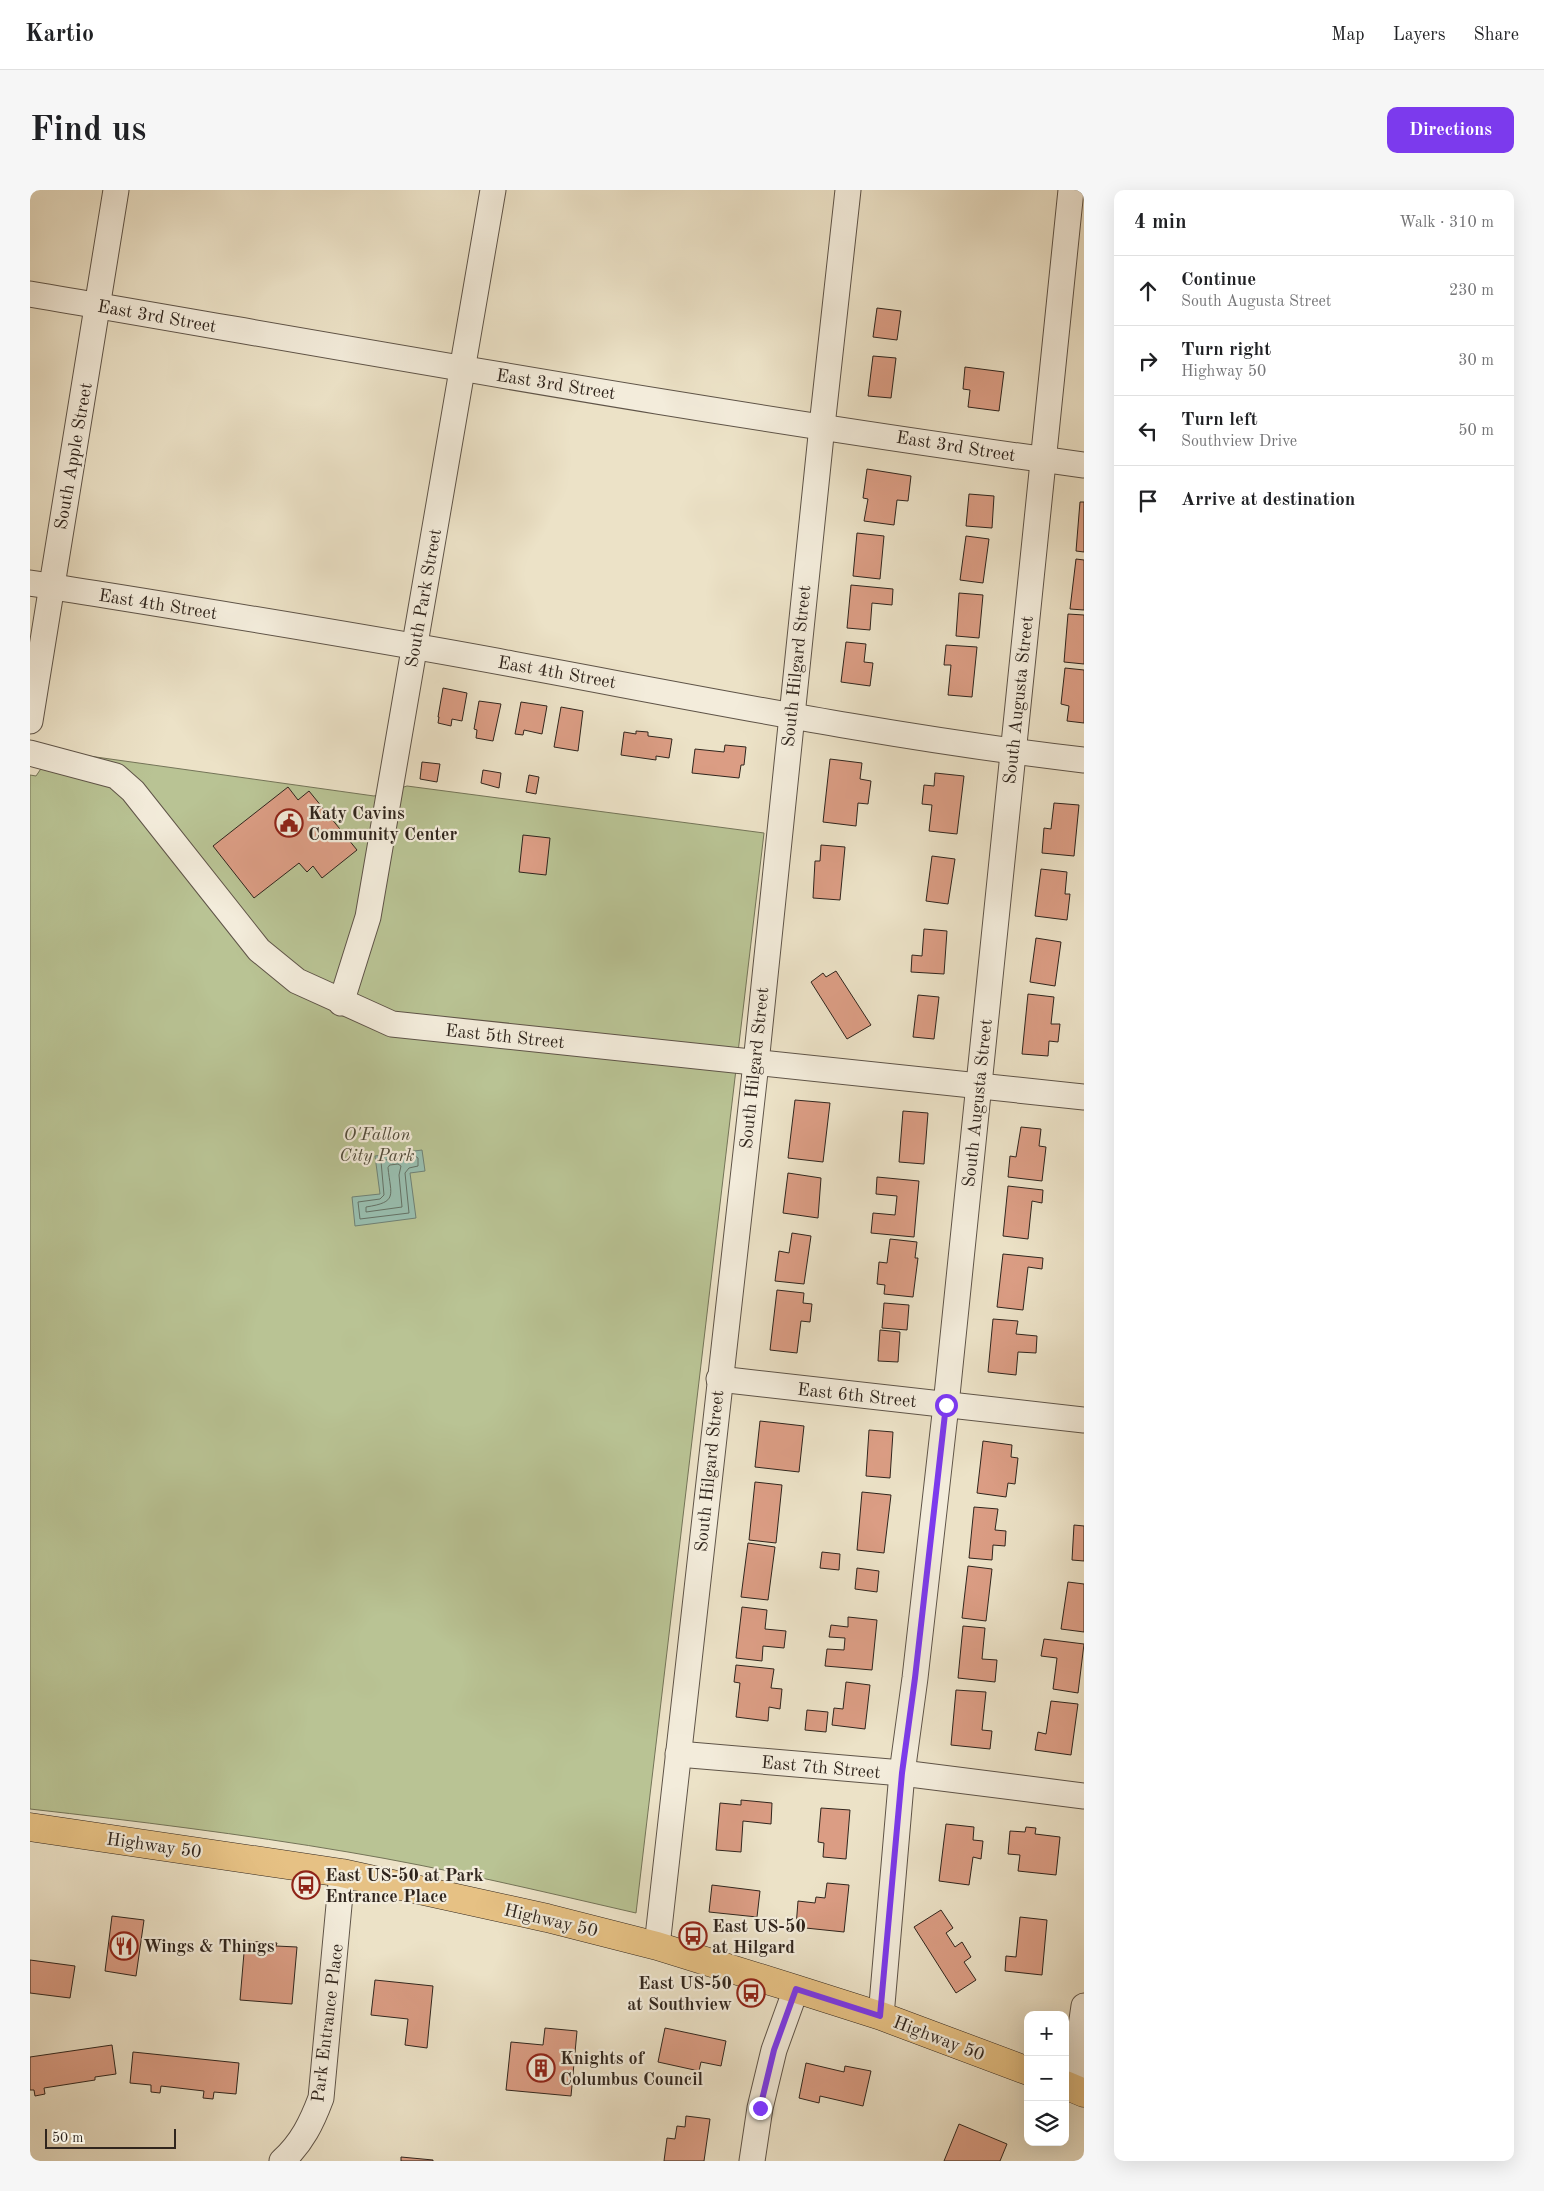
<!DOCTYPE html>
<html lang="en">
<head>
<meta charset="utf-8">
<style>
  body { margin:0; font-family:"Old Standard TT",serif; background:#f6f6f6; color:#202124 }
  .controls { position:absolute; right:15px; bottom:15px; display:grid; overflow:hidden; border-radius:10px; box-shadow:0 5px 20px #0002 }
  .controls button { width:45px; height:45px; display:grid; place-items:center; padding:0; border:0; border-bottom:1px solid #e0e0e0; background:#fff; color:#202124; font:25px sans-serif }
  .scale { position:absolute; left:15px; bottom:12px; width:131px; box-sizing:border-box; padding-left:5px; border:2px solid #30251d; border-top:0; font-size:14px; line-height:18px; white-space:nowrap; color:#30251d; -webkit-text-stroke:4px #f3ecdb; paint-order:stroke }
  .stop { position:absolute; width:15px; height:15px; margin:-11px; border:4px solid #7c3aed; border-radius:50%; background:#fff }
  .stop.end { background:#7c3aed; border-color:#fff; box-shadow:0 1px 5px #0008 }
  .list { margin:0; padding:0; list-style:none }
  h2 { display:flex; justify-content:space-between; align-items:center; height:65px; margin:0; padding:0 20px; font-size:21px }
  h2 small { font-size:16px; font-weight:400; color:#757577 }
  .list li { display:grid; grid-template-columns:32px 1fr auto; gap:15px; align-items:center; box-sizing:border-box; height:70px; padding:0 20px; border-top:1px solid #e0e0e0 }
  .list b { display:block; font-size:19px; white-space:nowrap }
  .list p { margin:0; font-size:16px; white-space:nowrap; color:#757577 }
  .list em { font-size:16px; font-style:normal; color:#757577 }
  .icon { flex:none; width:28px; height:28px; fill:none; stroke:currentColor; stroke-width:2; stroke-linecap:round; stroke-linejoin:round }
  .map { position:relative; flex:none; width:1054px; height:1971px; overflow:hidden; border-radius:10px }
  header { display:flex; align-items:center; gap:30px; box-sizing:border-box; height:70px; padding:0 25px; background:#fff; border-bottom:1px solid #e0e0e0 }
  header strong { font-size:24px }
  nav { display:flex; gap:28px; margin-inline-start:auto; font-size:18px }
  .intro { display:flex; align-items:center; justify-content:space-between; box-sizing:border-box; height:120px; padding:0 30px }
  h1 { margin:0; font-size:35px }
  .button { padding:12px 22px; border-radius:10px; background:#7c3aed; color:#fff; font-size:18px; font-weight:700 }
  main { display:flex; gap:30px; padding:0 30px }
  aside { flex:1; background:#fff; border-radius:10px; box-shadow:0 5px 20px #0002 }
  .map>svg:first-child { display:block }
</style>
</head>
<body>
<header>
<strong>Kartio</strong>
<nav><a>Map</a><a>Layers</a><a>Share</a></nav>
</header>
<div class="intro"><h1>Find us</h1><a class="button">Directions</a></div>
<main>
<div class="map">
<svg width="1054" height="1971" viewBox="0 0 1054 1971">
  <rect width="100%" height="100%" fill="#ece2c7"/>
  <filter id="stains"><feTurbulence type="fractalNoise" baseFrequency=".004" numOctaves="4"/><feColorMatrix values="0 0 0 0 .2 0 0 0 0 .09 0 0 0 0 .02 0 0 0 .5 -.17"/></filter>
  <radialGradient id="worn" r=".72"><stop offset=".6" stop-color="#630" stop-opacity="0"/><stop offset="1" stop-color="#630" stop-opacity=".3"/></radialGradient>
  <path fill="#b9c394" stroke="#747458" d="M23 561 344 606 377 596 734 643 606 1723C510 1701 414 1678 318 1662 212 1644 106 1631 0 1619V585L6 586Z"/>
  <path fill="#99bfb0" stroke="#6f8175" d="M392 960 395 981 380 983 386 1028 325 1036 322 1007 350 1004 345 966Z"/>
  <g fill="none" stroke-linecap="round" stroke-linejoin="round">
    <g stroke="#647266" stroke-width="1">
      <path d="M385 966 388 968V976L379 978 375 983 379 1023 330 1029 328 1012 350 1009 354 1005 351 971Z"/>
      <path d="M360 975 368 974 371 976 369 985 372 1017 336 1022V1017C368 1012 361 1006 358 978Z"/>
    </g>
  </g>
  <g fill="#db9d84" stroke="#30251d">
    <path d="M847 118 871 121 867 150 843 147Z"/>
    <path d="M843 166 866 168 861 208 838 206Z"/>
    <path d="M935 177 974 182 969 221 938 217 940 200 933 199Z"/>
    <path d="M837 279 881 286 878 311 867 310 864 335 834 331 838 309 833 308Z"/>
    <path d="M939 304 964 306 962 338 936 336Z"/>
    <path d="M1050 312H1054V362L1046 361Z"/>
    <path d="M827 343 854 346 850 389 823 386Z"/>
    <path d="M936 346 959 349 953 393 930 390Z"/>
    <path d="M1046 369 1054 370V420L1040 419Z"/>
    <path d="M821 395 863 399 862 415 842 413 840 440 817 438Z"/>
    <path d="M929 403 953 405 949 448 926 446Z"/>
    <path d="M1038 424 1054 425V474L1034 472Z"/>
    <path d="M816 452 836 454 834 472 843 473 840 496 811 492Z"/>
    <path d="M916 455 947 457 942 507 918 505 921 475H914Z"/>
    <path d="M1035 478 1054 480V533L1037 531 1039 516 1031 514Z"/>
    <path d="M413 498 437 503 432 531 422 529 421 536 408 533 409 527H408Z"/>
    <path d="M449 511 471 514 463 551 446 548 447 540 444 539Z"/>
    <path d="M491 512 517 516 512 544 494 540 493 545 485 544Z"/>
    <path d="M531 517 553 521 548 561 524 557Z"/>
    <path d="M606 541 618 542V546L642 549 639 568 626 566V570L591 565 594 542 606 544Z"/>
    <path d="M695 555 716 557 714 575H711L709 588 662 583 665 559 694 562Z"/>
    <path d="M800 569 832 573 830 589 841 591 838 614 828 613 826 636 793 632Z"/>
    <path d="M392 572 410 574 407 592 390 589Z"/>
    <path d="M453 580 471 583 469 598 451 593Z"/>
    <path d="M905 583 934 586 927 644 899 641 902 615 892 614 894 595 904 596Z"/>
    <path d="M499 585 509 587 506 604 496 602Z"/>
    <path d="M258 597 268 610 279 601 327 660 292 688 283 676 277 682 269 673 224 708 183 656Z"/>
    <path d="M1024 613 1049 615 1044 666 1012 663 1014 638 1021 639Z"/>
    <path d="M493 645 520 648 516 685 489 682Z"/>
    <path d="M791 655 815 657 810 710 783 708 785 671H790Z"/>
    <path d="M902 666 925 669 918 714 896 711Z"/>
    <path d="M1011 679 1037 682 1035 704H1040L1037 730 1005 726Z"/>
    <path d="M894 739 917 741 914 784 881 782 882 765 892 766Z"/>
    <path d="M1006 748 1031 752 1025 796 1000 792Z"/>
    <path d="M806 781 841 835 817 849 781 792 793 783 796 787Z"/>
    <path d="M998 804 1024 807 1021 834H1030L1028 852 1019 851 1018 866 992 864Z"/>
    <path d="M888 805 909 807 904 849 883 847Z"/>
    <path d="M765 910 800 913 793 972 758 968Z"/>
    <path d="M873 921 898 923 894 974 869 972Z"/>
    <path d="M991 937 1011 939 1009 956 1016 957 1012 991 978 987 980 966 986 967Z"/>
    <path d="M758 983 791 988 788 1028 753 1023Z"/>
    <path d="M847 987 889 991 884 1047 841 1043 843 1023 865 1025 867 1006 846 1004Z"/>
    <path d="M978 996 1013 1000 1012 1013 1002 1011 998 1049 973 1046Z"/>
    <path d="M762 1043 781 1046 774 1094 745 1091 749 1061 759 1063Z"/>
    <path d="M860 1049 887 1052 885 1068H888L883 1107 854 1104 855 1095 847 1094 849 1072 857 1073Z"/>
    <path d="M973 1064 1013 1068 1012 1079 998 1077 993 1120 967 1117Z"/>
    <path d="M747 1100 774 1103 773 1113 782 1114 780 1132 771 1131 767 1163 740 1160Z"/>
    <path d="M854 1113 879 1115 877 1140 852 1138Z"/>
    <path d="M963 1129 988 1131 986 1144 1007 1146 1006 1163 988 1162 986 1185 958 1182Z"/>
    <path d="M850 1140 870 1142 868 1172 848 1171Z"/>
    <path d="M730 1231 774 1236 769 1282 725 1277Z"/>
    <path d="M839 1240 863 1242 860 1288 836 1286Z"/>
    <path d="M953 1251 982 1255 981 1267 988 1268 985 1294 978 1293 976 1307 947 1303Z"/>
    <path d="M725 1292 752 1295 746 1353 719 1350Z"/>
    <path d="M832 1302 861 1305 854 1363 827 1360Z"/>
    <path d="M944 1317 968 1319 965 1340 976 1341 975 1356 963 1355 962 1370 939 1368Z"/>
    <path d="M1044 1335 1054 1336V1371L1042 1370Z"/>
    <path d="M718 1353 745 1357 738 1410 711 1407Z"/>
    <path d="M792 1362 810 1364 809 1380 790 1378Z"/>
    <path d="M938 1376 962 1379 956 1431 932 1428Z"/>
    <path d="M827 1378 849 1381 847 1402 825 1399Z"/>
    <path d="M1038 1392 1054 1394V1442L1031 1439Z"/>
    <path d="M712 1417 737 1420 735 1439 756 1441 754 1458 733 1456 732 1471 706 1468Z"/>
    <path d="M818 1427 847 1430 842 1480 795 1476 797 1459 814 1460 815 1448 799 1447 801 1435 818 1437Z"/>
    <path d="M933 1436 955 1438 952 1469 967 1470 965 1492 928 1488Z"/>
    <path d="M1014 1449 1054 1454 1048 1503 1023 1499 1027 1468 1011 1466Z"/>
    <path d="M706 1475 744 1479 741 1498 752 1499 750 1519 739 1517 738 1531 706 1527 710 1493 704 1492Z"/>
    <path d="M816 1492 840 1495 835 1539 802 1535 804 1518 813 1519Z"/>
    <path d="M926 1500 956 1502 952 1540 962 1541 960 1559 921 1555Z"/>
    <path d="M1021 1511 1048 1514 1041 1565 1005 1560 1008 1542 1016 1544Z"/>
    <path d="M777 1520 798 1522 796 1542 775 1540Z"/>
    <path d="M711 1610 742 1613 741 1634 713 1631 711 1662 686 1660 690 1613 711 1615Z"/>
    <path d="M791 1618 820 1620 816 1669 793 1667 794 1653 788 1652Z"/>
    <path d="M916 1634 944 1637 943 1650 953 1651 951 1669 943 1667 939 1695 909 1691Z"/>
    <path d="M996 1637 1006 1638 1005 1644 1030 1647 1026 1685 988 1681 990 1665 978 1664 980 1641 995 1642Z"/>
    <path d="M797 1693 819 1695 814 1742 766 1737 768 1711 785 1713 786 1707 795 1708Z"/>
    <path d="M682 1695 730 1701 727 1727 679 1722Z"/>
    <path d="M911 1720 923 1738 916 1743 925 1757 932 1752 941 1767 934 1772 946 1790 926 1803 884 1737Z"/>
    <path d="M82 1726 114 1730 106 1786 75 1781Z"/>
    <path d="M990 1727 1017 1730 1012 1785 975 1781 976 1766 986 1767Z"/>
    <path d="M215 1751 247 1753 246 1756 267 1757 262 1814 210 1810Z"/>
    <path d="M0 1770 45 1776 40 1808 0 1803Z"/>
    <path d="M345 1790 403 1796 397 1858 375 1855 378 1829 341 1825Z"/>
    <path d="M515 1838 547 1841 541 1906 476 1900 481 1852 513 1855Z"/>
    <path d="M635 1838 696 1851 691 1876 671 1872 669 1881 628 1872Z"/>
    <path d="M82 1855 86 1884 65 1887V1890L14 1898 15 1904 5 1906 4 1900H0V1867Z"/>
    <path d="M103 1862 209 1873 206 1904 184 1902 183 1909 173 1908 174 1901 131 1896 130 1903 121 1902V1895L100 1893Z"/>
    <path d="M776 1873 814 1882 815 1876 841 1881 833 1916 790 1906 789 1913 769 1908Z"/>
    <path d="M656 1926 680 1929 674 1971H634L637 1948 645 1949 647 1936 655 1937Z"/>
    <path d="M929 1934 977 1954 970 1971H914Z"/>
    <path d="M371 1967 403 1970V1971H371Z"/>
  </g>
  <g fill="none" stroke-linecap="round" stroke-linejoin="round">
    <g stroke="#5f5448" stroke-width="27">
      <g id="minor">
        <path d="M0 104C351 164 701 228 1054 275"/>
        <path d="M0 393C161 419 322 444 482 474 672 509 862 548 1054 570"/>
        <path d="M0 531 86 0"/>
        <path d="M0 563 86 586 103 601 229 760 267 791 362 834 1054 907"/>
        <path d="M311 813 338 727 463 0"/>
        <path d="M689 1189 1054 1230"/>
        <path d="M648 1564 872 1583 1054 1606"/>
        <path d="M627 1756 726 873 792 236 818 0"/>
        <path d="M851 1826 872 1583 885 1488 916 1215 1041 0"/>
        <path d="M1042 1898 1054 1816"/>
        <path d="M252 1971C272 1953 282 1932 291 1908L312 1683"/>
        <path d="M722 1971 730 1918 744 1860 766 1799"/>
      </g>
    </g>
    <g stroke="#30251d" stroke-width="29">
      <g id="major">
        <path d="M0 1637 312 1683 517 1728 627 1756 766 1799 851 1826 998 1881"/>
        <path d="M1035 1895 1054 1903"/>
      </g>
    </g>
    <use href="#minor" stroke="#f3ecdb" stroke-width="25"/>
    <use href="#major" stroke="#e6c184" stroke-width="28"/>
  </g>
  <g fill="none" stroke-linecap="round" stroke-linejoin="round">
    <path stroke="#7c3aed" stroke-width="6" d="M730 1918 744 1860 766 1799 850 1826 872 1583 885 1488 916 1215"/>
  </g>
  <defs>
    <g id="civic-ring" transform="scale(1.4375)"><circle r="9.5" fill="#f3ecdb" stroke="#8f2418" stroke-width="1.5"/><path d="M-.6-6.5H3V-4.5H.6V-3L4-1V1h2V6H-6V1h2V-1L-.6-3ZM-1.2 2.5V6h2.4V2.5Z" fill="#8f2418"/></g>
    <g id="bus-ring" transform="scale(1.4375)"><circle r="9.5" fill="#f3ecdb" stroke="#8f2418" stroke-width="1.5"/><path d="M-5-6H5V4H4V6H2V4H-2V6H-4V4H-5ZM-3.5-4V0h7V-4ZM-3.5 1.2v1.5H-2V1.2ZM2 1.2v1.5H3.5V1.2Z" fill="#8f2418"/></g>
    <g id="restaurant-ring" transform="scale(1.4375)"><circle r="9.5" fill="#f3ecdb" stroke="#8f2418" stroke-width="1.5"/><path d="M-5-6h1v4h1v-4h1v4h1v-4h1v5L-1.5 .5V6h-2V.5L-5-1ZM5-6V6H3V1.5H1.5Q1.5-4 5-6Z" fill="#8f2418"/></g>
    <g id="building-ring" transform="scale(1.4375)"><circle r="9.5" fill="#f3ecdb" stroke="#8f2418" stroke-width="1.5"/><path d="M-4-6H4V6H1V3H-1V6H-4ZM-2.5-4.3h1.7v1.8h-1.7ZM.8-4.3h1.7v1.8H.8ZM-2.5-1h1.7V.8h-1.7ZM.8-1h1.7V.8H.8Z" fill="#8f2418"/></g>
  </defs>
  <g fill-rule="evenodd">
    <use href="#civic-ring" x="259" y="633"/>
    <use href="#bus-ring" x="276" y="1695"/>
    <use href="#bus-ring" x="663" y="1746"/>
    <use href="#restaurant-ring" x="94" y="1756"/>
    <use href="#bus-ring" x="721" y="1803"/>
    <use href="#building-ring" x="511" y="1878"/>
  </g>
  <g text-anchor="middle" stroke-width="4.5" stroke-linejoin="round" paint-order="stroke">
    <g font-size="18" fill="#30251d" stroke="#f3ecdb">
      <text transform="translate(127 126) rotate(10)" y="6">East 3rd Street</text>
      <text transform="translate(526 194) rotate(9)" y="6">East 3rd Street</text>
      <text transform="translate(926 256) rotate(9)" y="6">East 3rd Street</text>
      <text transform="translate(43 266) rotate(-80)" y="6">South Apple Street</text>
      <text transform="translate(393 408) rotate(-80)" y="6">South Park Street</text>
      <text transform="translate(128 414) rotate(9)" y="6">East 4th Street</text>
      <text transform="translate(766 476) rotate(-84)" y="6">South Hilgard Street</text>
      <text transform="translate(527 482) rotate(10)" y="6">East 4th Street</text>
      <text transform="translate(988 510) rotate(-84)" y="6">South Augusta Street</text>
      <text transform="translate(475 846) rotate(6)" y="6">East 5th Street</text>
      <text transform="translate(724 878) rotate(-84)" y="6">South Hilgard Street</text>
      <text transform="translate(947 913) rotate(-84)" y="6">South Augusta Street</text>
      <text transform="translate(827 1205) rotate(6)" y="6">East 6th Street</text>
      <text transform="translate(679 1281) rotate(-84)" y="6">South Hilgard Street</text>
      <text transform="translate(791 1577) rotate(5)" y="6">East 7th Street</text>
      <text transform="translate(124 1655) rotate(8)" y="6">Highway 50</text>
      <text transform="translate(521 1730) rotate(13)" y="6">Highway 50</text>
      <text transform="translate(297 1833) rotate(-83)" y="6">Park Entrance Place</text>
      <text transform="translate(909 1848) rotate(21)" y="6">Highway 50</text>
    </g>
    <g font-size="18" font-weight="bold" fill="#30251d" stroke="#f3ecdb" text-anchor="start">
      <text x="278" y="629">Katy Cavins<tspan x="278" dy="21">Community Center</tspan></text>
      <text x="295" y="1691">East US-50 at Park<tspan x="295" dy="21">Entrance Place</tspan></text>
      <text x="682" y="1742">East US-50<tspan x="682" dy="21">at Hilgard</tspan></text>
      <text x="113" y="1762">Wings &amp; Things</text>
      <text x="702" y="1799" text-anchor="end">East US-50<tspan x="702" dy="21">at Southview</tspan></text>
      <text x="530" y="1874">Knights of<tspan x="530" dy="21">Columbus Council</tspan></text>
    </g>
    <g font-size="18" font-style="italic" fill="#524c3b" stroke="#f3ecdb">
      <text x="347" y="950">O'Fallon<tspan x="347" dy="21">City Park</tspan></text>
    </g>
  </g>
  <rect width="100%" height="100%" filter="url(#stains)"/>
  <rect width="100%" height="100%" fill="url(#worn)"/>
</svg>
<div class="controls">
<button>+</button>
<button>−</button>
<button><svg class="icon" aria-label="layers" viewBox="0 0 24 24"><path d="M12 4l9 5-9 5-9-5zM3 14l9 5 9-5"/></svg></button>
</div>
<div class="scale">50 m</div>
<div class="stop" style="left:916px;top:1215px"></div>
<div class="stop end" style="left:730px;top:1918px"></div>
</div>
<aside>
<h2>4 min<small>Walk · 310 m</small></h2>
<ul class="list">
<li><svg class="icon" aria-label="ahead" viewBox="0 0 24 24"><path d="M12 20V5M6 11l6-6 6 6"/></svg><div><b>Continue</b><p>South Augusta Street</p></div><em>230 m</em></li>
<li><svg class="icon" aria-label="right" viewBox="0 0 24 24"><path d="M7 20v-9h11M14 6l5 5-5 5"/></svg><div><b>Turn right</b><p>Highway 50</p></div><em>30 m</em></li>
<li><svg class="icon" aria-label="left" viewBox="0 0 24 24"><path d="M17 20v-9H6M10 6l-5 5 5 5"/></svg><div><b>Turn left</b><p>Southview Drive</p></div><em>50 m</em></li>
<li><svg class="icon" aria-label="arrive" viewBox="0 0 24 24"><path d="M6 21V4h12l-3 4 3 4H6"/></svg><div><b>Arrive at destination</b></div></li>
</ul>
</aside>
</main>
</body>
</html>
